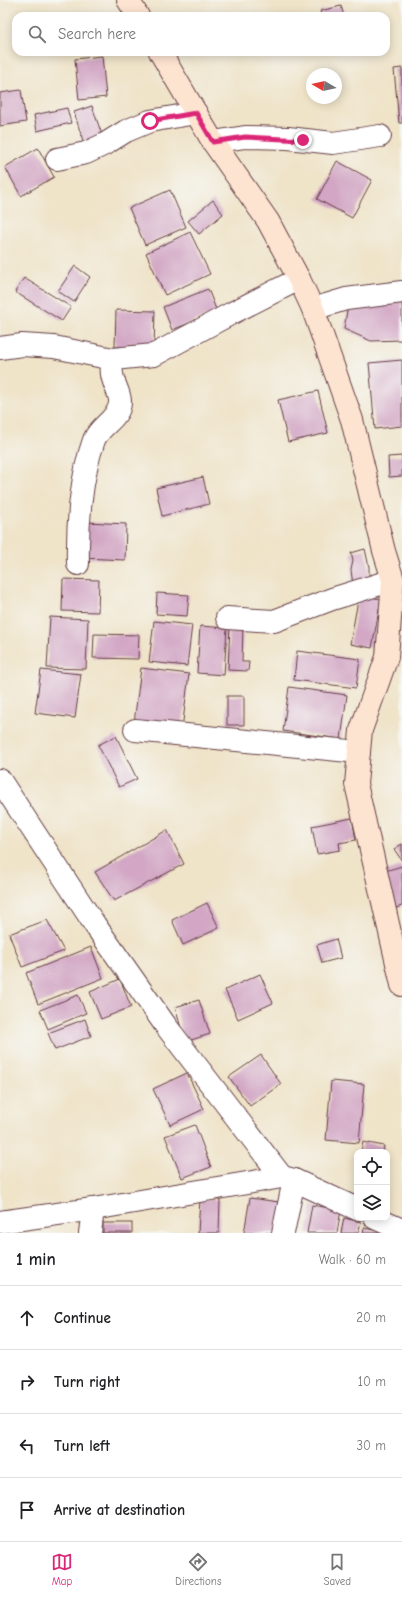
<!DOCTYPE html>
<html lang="en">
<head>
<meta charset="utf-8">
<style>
  body { margin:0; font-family:"Comic Neue",sans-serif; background:#f2f2f2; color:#202124 }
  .controls { position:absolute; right:12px; bottom:12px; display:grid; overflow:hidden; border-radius:8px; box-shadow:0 2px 10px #0003 }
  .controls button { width:36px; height:36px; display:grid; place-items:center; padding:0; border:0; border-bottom:1px solid #e0e0e0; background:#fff; color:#202124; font:20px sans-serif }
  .compass { position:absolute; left:306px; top:68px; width:36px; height:36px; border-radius:50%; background:#fff; box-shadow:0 2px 10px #0003; rotate:279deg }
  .stop { position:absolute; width:12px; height:12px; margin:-9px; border:3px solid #db2777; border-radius:50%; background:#fff }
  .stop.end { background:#db2777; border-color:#fff; box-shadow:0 1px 4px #0008 }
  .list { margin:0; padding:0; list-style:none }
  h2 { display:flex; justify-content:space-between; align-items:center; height:52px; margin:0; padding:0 16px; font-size:17px }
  h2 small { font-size:13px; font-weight:400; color:#757577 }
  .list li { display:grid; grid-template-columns:26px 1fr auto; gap:12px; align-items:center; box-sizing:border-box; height:64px; padding:0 16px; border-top:1px solid #e0e0e0 }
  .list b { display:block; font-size:15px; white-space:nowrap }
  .list em { font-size:13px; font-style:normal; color:#757577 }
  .icon { flex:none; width:22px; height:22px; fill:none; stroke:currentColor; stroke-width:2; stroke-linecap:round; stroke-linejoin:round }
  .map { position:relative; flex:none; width:402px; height:1233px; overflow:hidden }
  .search { position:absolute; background:#fff; box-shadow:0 2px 10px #0003; left:12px; right:12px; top:12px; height:44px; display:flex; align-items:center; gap:10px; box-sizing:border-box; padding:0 14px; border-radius:12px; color:#757577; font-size:15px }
  .sheet { height:308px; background:#fff }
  nav { display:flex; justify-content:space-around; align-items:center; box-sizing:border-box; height:56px; border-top:1px solid #e0e0e0; background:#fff; font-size:11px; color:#757577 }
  nav a { display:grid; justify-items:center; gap:2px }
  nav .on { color:#db2777 }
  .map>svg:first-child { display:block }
</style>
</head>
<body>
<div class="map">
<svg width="402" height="1233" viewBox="0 0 402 1233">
  <rect width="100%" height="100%" fill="#f6f6f2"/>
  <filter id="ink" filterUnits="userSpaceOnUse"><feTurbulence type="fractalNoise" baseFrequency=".025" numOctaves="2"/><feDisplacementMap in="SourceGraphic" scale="8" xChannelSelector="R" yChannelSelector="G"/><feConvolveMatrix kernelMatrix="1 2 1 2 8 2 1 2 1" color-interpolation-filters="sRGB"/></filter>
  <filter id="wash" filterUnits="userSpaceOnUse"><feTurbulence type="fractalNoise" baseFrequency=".012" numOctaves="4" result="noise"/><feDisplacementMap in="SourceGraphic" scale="16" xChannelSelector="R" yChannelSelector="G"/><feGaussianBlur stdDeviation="0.9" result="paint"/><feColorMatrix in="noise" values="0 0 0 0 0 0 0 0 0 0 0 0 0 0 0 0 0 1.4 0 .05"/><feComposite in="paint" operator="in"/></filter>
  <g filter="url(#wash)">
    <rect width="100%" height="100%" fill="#efe3c8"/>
    <g id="blocks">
      <g fill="#d2a6c4">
        <path d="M341 6 344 16H322L320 11Z"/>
        <path d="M102 56 106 97 79 100 75 59Z"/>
        <path d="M402 68V123H399L394 69Z"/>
        <path d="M21 90 26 122 0 126V93Z"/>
        <path d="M92 106 103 138 84 144 74 112Z"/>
        <path d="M67 108 71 123 37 131 34 115Z"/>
        <path d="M38 148 54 177 21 196 5 167Z"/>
        <path d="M337 161 372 180 352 218 317 199Z"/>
        <path d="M170 190 186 227 145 245 129 208Z"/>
        <path d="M213 200 223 214 199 234 188 221Z"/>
        <path d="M190 232 210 274 165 295 146 253Z"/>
        <path d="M75 266 90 277 74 302 58 291Z"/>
        <path d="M24 278 71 307 62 321 15 292Z"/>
        <path d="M208 289 217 312 172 330 163 307Z"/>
        <path d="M402 301V340L371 341 344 329 348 305Z"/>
        <path d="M116 310 155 311 154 348 115 347Z"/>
        <path d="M402 360V426L375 429 369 363Z"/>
        <path d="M318 391 328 433 288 442 278 400Z"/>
        <path d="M402 456V476L389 477 388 457Z"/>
        <path d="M203 477 209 504 162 516 156 488Z"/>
        <path d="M86 522 126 524 125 560 84 558Z"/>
        <path d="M365 549 369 567V581L353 585 351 570 353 561 351 553Z"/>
        <path d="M63 579 99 580 98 612 62 611Z"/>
        <path d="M157 593 189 595 187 616 156 614Z"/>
        <path d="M359 595 381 599 372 648 350 644Z"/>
        <path d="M50 617 88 619 86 669 47 668Z"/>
        <path d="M154 621 192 625 187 666 149 662Z"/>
        <path d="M230 624H243L242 662H249L248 671 228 670Z"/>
        <path d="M200 626 227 628 224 675 197 673Z"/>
        <path d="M94 634 139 635 138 659 93 658Z"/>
        <path d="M297 651 360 659 356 688 294 680Z"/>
        <path d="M141 668 189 674 182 729 134 723Z"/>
        <path d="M41 670 81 674 75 718 35 713Z"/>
        <path d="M289 687 347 695 341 739 283 731Z"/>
        <rect x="227" y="696" width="17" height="29"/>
        <path d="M116 736 137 779 119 787 98 745Z"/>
        <path d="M352 818 356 840 339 843 340 850 317 854 312 826Z"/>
        <path d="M167 830 184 864 114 901 95 872Z"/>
        <path d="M402 844V861L394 849Z"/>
        <path d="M402 866V906L396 908 385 871Z"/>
        <path d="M207 903 219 928 183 945 172 920Z"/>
        <path d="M47 920 64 951 22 967 9 934Z"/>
        <path d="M336 939 341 958 322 963 317 945Z"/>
        <path d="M91 947 103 978 38 1004 26 973Z"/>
        <path d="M260 974 273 1003 238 1019 225 990Z"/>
        <path d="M120 979 131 1007 101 1019 90 992Z"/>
        <path d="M78 995 86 1013 48 1029 40 1010Z"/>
        <path d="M199 1000 210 1034 185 1042 175 1007Z"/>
        <path d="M85 1019 91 1036 55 1050 48 1033Z"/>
        <path d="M261 1055 281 1084 250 1106 229 1077Z"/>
        <path d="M187 1073 204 1109 170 1125 153 1089Z"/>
        <path d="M331 1081 364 1084 359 1143 326 1140Z"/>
        <path d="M195 1125 211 1167 182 1178 165 1136Z"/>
        <path d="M363 1142 384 1146 383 1152H361Z"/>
        <path d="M250 1198 286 1203 282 1233H244Z"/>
        <path d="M200 1199 220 1200 219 1233H198Z"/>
        <path d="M312 1205 341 1210 337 1233H307Z"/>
        <path d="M344 1218 361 1222 358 1233H341Z"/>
        <rect x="103" y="1223" width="29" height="10"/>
        <path d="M364 1228 384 1232V1233H363Z"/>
      </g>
    </g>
  </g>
  <g filter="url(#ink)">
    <use href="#blocks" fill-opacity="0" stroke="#633c43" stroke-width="1"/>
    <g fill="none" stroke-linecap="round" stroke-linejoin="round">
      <g stroke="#633c43" stroke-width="24">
        <g id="street">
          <path d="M213 142 245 137 288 138 333 143 380 136"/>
          <path d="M57 159 86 153 105 144 126 131 150 121 196 113"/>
          <path d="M313 309 346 299 402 292"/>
          <path d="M0 348 22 345 54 347 113 359 154 355 232 313 299 279"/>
          <path d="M78 564C77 525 81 476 94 440 100 425 119 419 120 403 121 394 113 384 112 374 111 369 112 364 113 359"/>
          <path d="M227 618 274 621 332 599 393 580"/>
          <path d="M135 730 359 752"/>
          <path d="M0 780 95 925 166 1026 282 1177"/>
          <path d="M375 1218 402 1230"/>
          <path d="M0 1222 93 1209 282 1177 294 1180 357 1209"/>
          <path d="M90 1233 93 1209"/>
          <path d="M283 1233 294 1180"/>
        </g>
      </g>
      <g stroke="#633c43" stroke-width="24">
        <g id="secondary">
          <path d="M128 0 138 16"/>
          <path d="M160 52 213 142 268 221 299 279 313 309 352 420 384 551 393 580 387 657 361 730 356 784 402 985"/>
        </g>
      </g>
      <use href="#street" stroke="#fff" stroke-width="22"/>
      <use href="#secondary" stroke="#fde4d1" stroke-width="22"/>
    </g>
  </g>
  <g fill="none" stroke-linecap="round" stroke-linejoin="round" filter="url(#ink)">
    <path stroke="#db2777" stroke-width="5" d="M150 121 196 113 213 142 245 137 303 140"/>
  </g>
</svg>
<div class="controls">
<button><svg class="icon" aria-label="locate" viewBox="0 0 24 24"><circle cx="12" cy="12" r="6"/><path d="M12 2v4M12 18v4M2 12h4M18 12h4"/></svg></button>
<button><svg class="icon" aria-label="layers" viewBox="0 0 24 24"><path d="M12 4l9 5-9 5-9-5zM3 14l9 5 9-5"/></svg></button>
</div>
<svg class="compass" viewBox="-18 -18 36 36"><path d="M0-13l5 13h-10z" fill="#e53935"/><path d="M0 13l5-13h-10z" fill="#757577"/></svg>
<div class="stop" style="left:150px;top:121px"></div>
<div class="stop end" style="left:303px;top:140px"></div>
<div class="search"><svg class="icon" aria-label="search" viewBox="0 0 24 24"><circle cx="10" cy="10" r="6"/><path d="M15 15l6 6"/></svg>Search here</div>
</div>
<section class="sheet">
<h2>1 min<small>Walk · 60 m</small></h2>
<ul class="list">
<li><svg class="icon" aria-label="ahead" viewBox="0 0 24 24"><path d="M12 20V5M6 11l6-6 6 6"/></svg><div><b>Continue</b></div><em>20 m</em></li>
<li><svg class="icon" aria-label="right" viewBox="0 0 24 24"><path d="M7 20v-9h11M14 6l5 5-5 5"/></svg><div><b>Turn right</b></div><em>10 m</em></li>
<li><svg class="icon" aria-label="left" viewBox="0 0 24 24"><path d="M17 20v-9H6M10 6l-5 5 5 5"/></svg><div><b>Turn left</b></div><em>30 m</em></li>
<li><svg class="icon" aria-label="arrive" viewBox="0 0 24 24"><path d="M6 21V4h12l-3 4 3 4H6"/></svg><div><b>Arrive at destination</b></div></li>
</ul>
</section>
<nav>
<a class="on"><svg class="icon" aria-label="map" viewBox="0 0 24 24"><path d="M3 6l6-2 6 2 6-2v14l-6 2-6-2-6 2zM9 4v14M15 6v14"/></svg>Map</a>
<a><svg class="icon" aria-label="directions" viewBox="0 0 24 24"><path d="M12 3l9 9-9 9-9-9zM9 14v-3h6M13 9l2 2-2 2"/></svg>Directions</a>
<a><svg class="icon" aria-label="saved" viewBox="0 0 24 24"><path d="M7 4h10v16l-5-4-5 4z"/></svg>Saved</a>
</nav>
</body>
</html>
